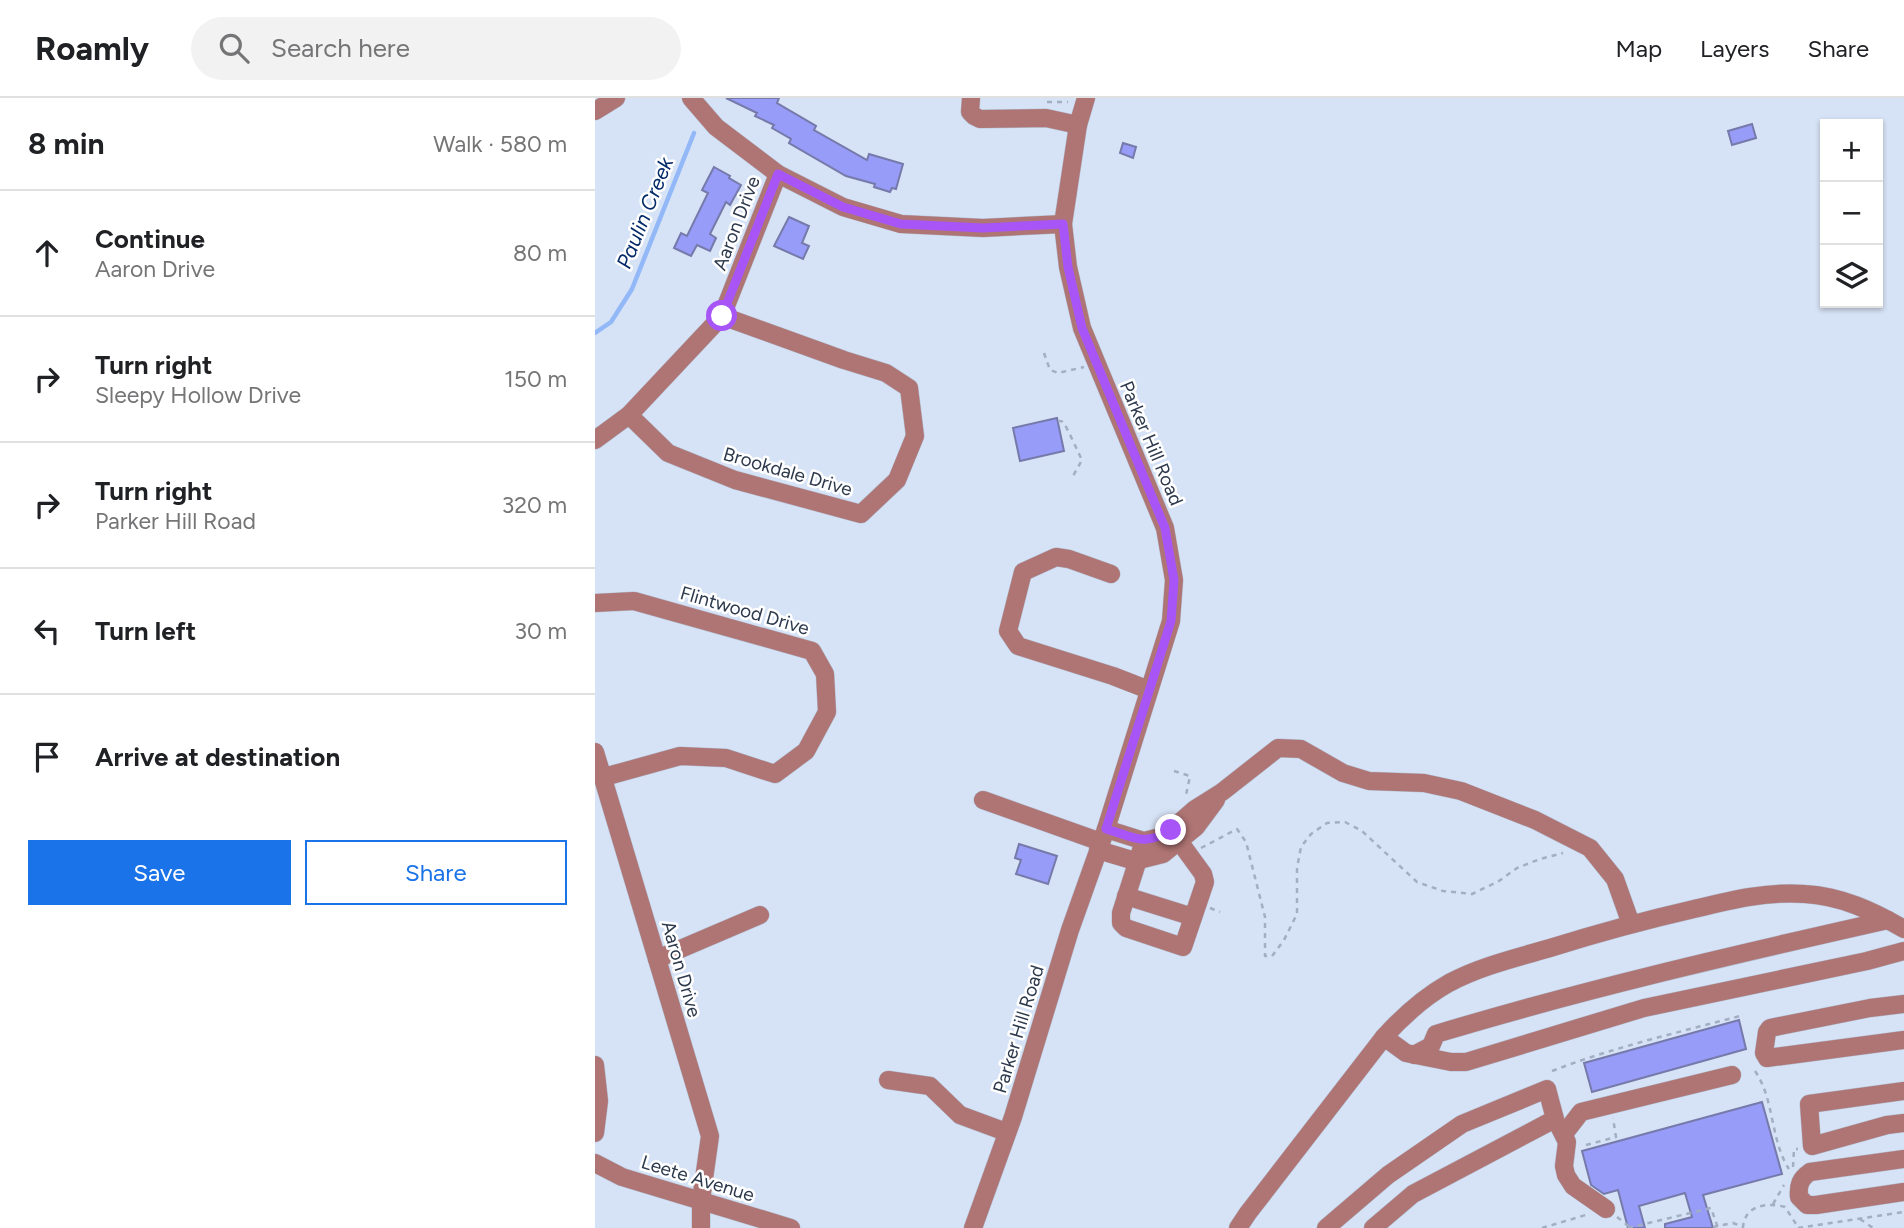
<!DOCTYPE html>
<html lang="en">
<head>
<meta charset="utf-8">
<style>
  body { margin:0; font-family:Figtree,sans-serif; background:#f2f2f2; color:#202124 }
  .controls { position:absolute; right:21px; top:21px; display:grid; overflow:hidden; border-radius:0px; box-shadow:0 2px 5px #0004 }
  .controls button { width:63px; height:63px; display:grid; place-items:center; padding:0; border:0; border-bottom:2px solid #e0e0e0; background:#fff; color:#202124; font:35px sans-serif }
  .stop { position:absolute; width:21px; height:21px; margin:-16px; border:5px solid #a855f7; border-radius:50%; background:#fff }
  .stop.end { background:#a855f7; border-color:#fff; box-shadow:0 2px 7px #0008 }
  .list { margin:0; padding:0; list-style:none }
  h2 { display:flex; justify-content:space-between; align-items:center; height:91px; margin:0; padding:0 28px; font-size:30px }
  h2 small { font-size:23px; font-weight:400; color:#757577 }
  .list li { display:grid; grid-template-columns:46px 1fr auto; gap:21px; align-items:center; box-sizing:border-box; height:126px; padding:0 28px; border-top:2px solid #e0e0e0 }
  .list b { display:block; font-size:26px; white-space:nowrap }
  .list p { margin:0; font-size:23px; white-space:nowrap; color:#757577 }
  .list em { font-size:23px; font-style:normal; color:#757577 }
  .actions { display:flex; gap:14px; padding:21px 28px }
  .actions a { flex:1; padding:16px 0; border:2px solid #1a73e8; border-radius:0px; text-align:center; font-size:24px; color:#1a73e8 }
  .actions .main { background:#1a73e8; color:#fff }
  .icon { flex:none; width:38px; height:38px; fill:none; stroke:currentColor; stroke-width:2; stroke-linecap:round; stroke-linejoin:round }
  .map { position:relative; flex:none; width:1309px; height:1130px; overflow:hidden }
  header { display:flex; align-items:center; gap:42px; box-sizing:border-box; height:98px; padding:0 35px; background:#fff; border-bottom:2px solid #e0e0e0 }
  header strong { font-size:33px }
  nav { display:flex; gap:38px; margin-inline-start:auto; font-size:24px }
  .search { width:490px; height:63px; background:#f2f2f2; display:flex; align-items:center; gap:18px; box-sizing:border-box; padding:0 24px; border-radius:38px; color:#757577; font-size:26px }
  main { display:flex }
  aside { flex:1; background:#fff }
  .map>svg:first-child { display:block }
</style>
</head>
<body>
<header>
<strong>Roamly</strong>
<div class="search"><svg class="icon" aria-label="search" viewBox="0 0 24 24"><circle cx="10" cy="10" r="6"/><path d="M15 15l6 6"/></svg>Search here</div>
<nav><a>Map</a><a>Layers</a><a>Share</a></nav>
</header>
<main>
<aside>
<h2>8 min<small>Walk · 580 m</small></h2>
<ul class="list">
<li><svg class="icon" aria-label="ahead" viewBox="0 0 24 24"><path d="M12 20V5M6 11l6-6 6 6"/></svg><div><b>Continue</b><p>Aaron Drive</p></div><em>80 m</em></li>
<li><svg class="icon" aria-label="right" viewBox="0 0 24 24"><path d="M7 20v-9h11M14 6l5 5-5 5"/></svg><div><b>Turn right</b><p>Sleepy Hollow Drive</p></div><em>150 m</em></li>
<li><svg class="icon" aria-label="right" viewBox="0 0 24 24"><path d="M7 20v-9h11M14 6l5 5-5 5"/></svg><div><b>Turn right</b><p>Parker Hill Road</p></div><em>320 m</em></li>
<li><svg class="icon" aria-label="left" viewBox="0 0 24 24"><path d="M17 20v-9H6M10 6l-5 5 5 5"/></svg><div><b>Turn left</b></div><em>30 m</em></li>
<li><svg class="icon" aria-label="arrive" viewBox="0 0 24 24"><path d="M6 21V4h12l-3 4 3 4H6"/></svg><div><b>Arrive at destination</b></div></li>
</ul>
<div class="actions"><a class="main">Save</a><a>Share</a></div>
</aside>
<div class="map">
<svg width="1309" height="1130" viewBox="0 0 1309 1130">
  <rect width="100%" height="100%" fill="#d6e2f5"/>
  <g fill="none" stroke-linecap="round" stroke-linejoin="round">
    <path stroke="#92b8f7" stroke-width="4.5" d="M0 235 16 224 37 191 99 35"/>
  </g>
  <g fill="#969cf7" stroke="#767aab" stroke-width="2">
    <path d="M131 0H184L182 5 221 28 219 32 272 62 274 56 308 66 301 91 297 90 295 94 279 89 280 86 251 78 194 45 196 41 177 30 179 27 160 18 162 15Z"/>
    <path d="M1157 26 1161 40 1137 47 1133 33Z"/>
    <path d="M528 45 541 49 538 60 525 55Z"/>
    <path d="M119 69 135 78 134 80 146 87 135 107 131 104 115 136 121 140 115 153 102 147 96 158 79 150 86 135 92 138 113 95 107 92Z"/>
    <path d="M194 119 214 128 207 145 214 148 208 161 179 148Z"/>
    <path d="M462 320 469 353 425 363 418 330Z"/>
    <path d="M424 746 462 758 453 786 421 776 426 762 420 760Z"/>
    <path d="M1144 922 1151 951 997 994 989 965Z"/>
    <path d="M1167 1004 1187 1076 1108 1097 1118 1130H1070V1126L1097 1119 1090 1095 1044 1108 1050 1130H1033L1023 1092 1009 1096 996 1087 987 1053Z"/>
  </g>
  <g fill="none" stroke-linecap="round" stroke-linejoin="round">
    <g stroke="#b4c0d3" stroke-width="19">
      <g id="minor">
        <path d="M96 0 121 29 183 76 248 109 306 126 388 130 468 126"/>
        <path d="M376 0 375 14 379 18 385 21 451 20 483 27"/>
        <path d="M0 13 21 0"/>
        <path d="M34 317 73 355 140 382 266 416 302 382 320 338 314 290 291 275 249 262 127 218"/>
        <path d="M0 342 34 317 127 218 183 76"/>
        <path d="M516 476 474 461 461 459 428 474 413 533 423 548 518 578 554 592"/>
        <path d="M0 505 39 503 217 553 230 576 232 614 211 653 180 676 131 660 85 658 9 679"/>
        <path d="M0 654 115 1038 106 1102V1130"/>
        <path d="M388 702 506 744"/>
        <path d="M511 731 549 743 565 739 576 732 600 711 627 694 683 650 706 651 748 675 774 683 829 685 866 693 940 722 995 750 1020 781 1036 826"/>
        <path d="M549 743 526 815V825L531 830 588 849 610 784 608 776 576 732"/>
        <path d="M503 752 540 763 568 756 601 729 621 702"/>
        <path d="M531 798 598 819"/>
        <path d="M62 861 165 817"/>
        <path d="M1309 906 1275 910 1175 930 1172 934 1169 955 1172 960 1309 942"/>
        <path d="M789 939 811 955 856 964H871L1049 910 1272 863 1309 853"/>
        <path d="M819 957 836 948 841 936C990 891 1142 856 1293 822"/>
        <path d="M0 967 4 1003 0 1035"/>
        <path d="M293 982 335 988 365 1017 411 1034"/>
        <path d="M1309 993 1214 1006 1217 1048 1292 1027 1309 1025"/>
        <path d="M964 1028 972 1044 969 1068 971 1077 978 1088 1011 1111"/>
        <path d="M969 1036 986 1014 1137 977"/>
        <path d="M1309 1061 1215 1074C1205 1081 1203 1087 1204 1099L1212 1107H1221L1309 1094"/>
        <path d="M0 1065 27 1079 196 1130"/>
        <path d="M378 1130 418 1019 475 832 511 731 576 523 579 482 570 430 487 230 473 169 468 126 483 27 491 0"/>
        <path d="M643 1130 653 1115 789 939C808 918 829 899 854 885 886 868 921 860 955 850 1003 835 1051 822 1099 811 1136 802 1172 793 1210 796 1246 798 1278 813 1309 831"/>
        <path d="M731 1130 793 1077 867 1026 952 991 960 1021 818 1096 778 1130"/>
      </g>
    </g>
    <g stroke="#a2aec1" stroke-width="2.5" stroke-dasharray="5 5" stroke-linecap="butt">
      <path d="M452 4H473"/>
      <path d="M449 255 455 272 463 275 489 269"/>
      <path d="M463 323C465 323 467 323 468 324 470 325 484 356 487 362L478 378"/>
      <path d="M579 673 595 678 591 697"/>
      <path d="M606 750 642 731 651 744 670 819V858H677L689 842 702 816V770L706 749 716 736 732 725 750 724 767 733 822 784 848 793 877 796 904 783 922 770 945 761 968 755"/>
      <path d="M615 810 625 814"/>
      <path d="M957 973C1019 949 1085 934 1149 917"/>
      <path d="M1160 973C1180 1002 1175 1042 1194 1071"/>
      <path d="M991 1047 1021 1039 1018 1020"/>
      <path d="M1198 1069 1199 1051H1203"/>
      <path d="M1178 1106 1189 1087"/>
      <path d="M1022 1119 1036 1130"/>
      <path d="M1265 1121 1278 1130"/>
      <path d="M1118 1129 1138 1125 1148 1129"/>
      <path d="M947 1130 994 1116"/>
      <path d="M1033 1130 1116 1110 1123 1130"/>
      <path d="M1148 1130C1149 1107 1172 1104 1190 1109L1203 1129"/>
      <path d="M1203 1130 1309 1114"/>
    </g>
    <use href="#minor" stroke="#af7574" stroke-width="18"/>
  </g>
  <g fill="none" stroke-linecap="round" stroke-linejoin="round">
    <path stroke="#a855f7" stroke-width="9" d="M127 218 183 76 248 109 306 126 388 130 468 126 473 169 487 230 570 430 579 482 576 523 511 731C539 739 549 749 576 732"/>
  </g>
  <g text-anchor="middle" stroke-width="5" stroke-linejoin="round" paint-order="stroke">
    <g font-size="19" fill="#2d394c" stroke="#fff">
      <text transform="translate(141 125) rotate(-69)" y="7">Aaron Drive</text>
      <text transform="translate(557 345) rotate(67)" y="7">Parker Hill Road</text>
      <text transform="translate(193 373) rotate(16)" y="7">Brookdale Drive</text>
      <text transform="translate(150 512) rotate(16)" y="7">Flintwood Drive</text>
      <text transform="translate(87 871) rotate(74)" y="7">Aaron Drive</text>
      <text transform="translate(423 931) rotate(-73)" y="7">Parker Hill Road</text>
      <text transform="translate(103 1080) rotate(17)" y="7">Leete Avenue</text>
    </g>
    <g font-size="21" font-style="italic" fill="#052b6a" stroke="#fff">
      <text transform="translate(50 115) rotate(-68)" y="7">Paulin Creek</text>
    </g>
  </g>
</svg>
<div class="controls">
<button>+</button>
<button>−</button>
<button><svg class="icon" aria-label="layers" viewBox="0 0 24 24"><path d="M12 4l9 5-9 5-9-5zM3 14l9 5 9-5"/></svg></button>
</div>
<div class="stop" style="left:127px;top:218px"></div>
<div class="stop end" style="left:576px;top:732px"></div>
</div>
</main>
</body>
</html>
